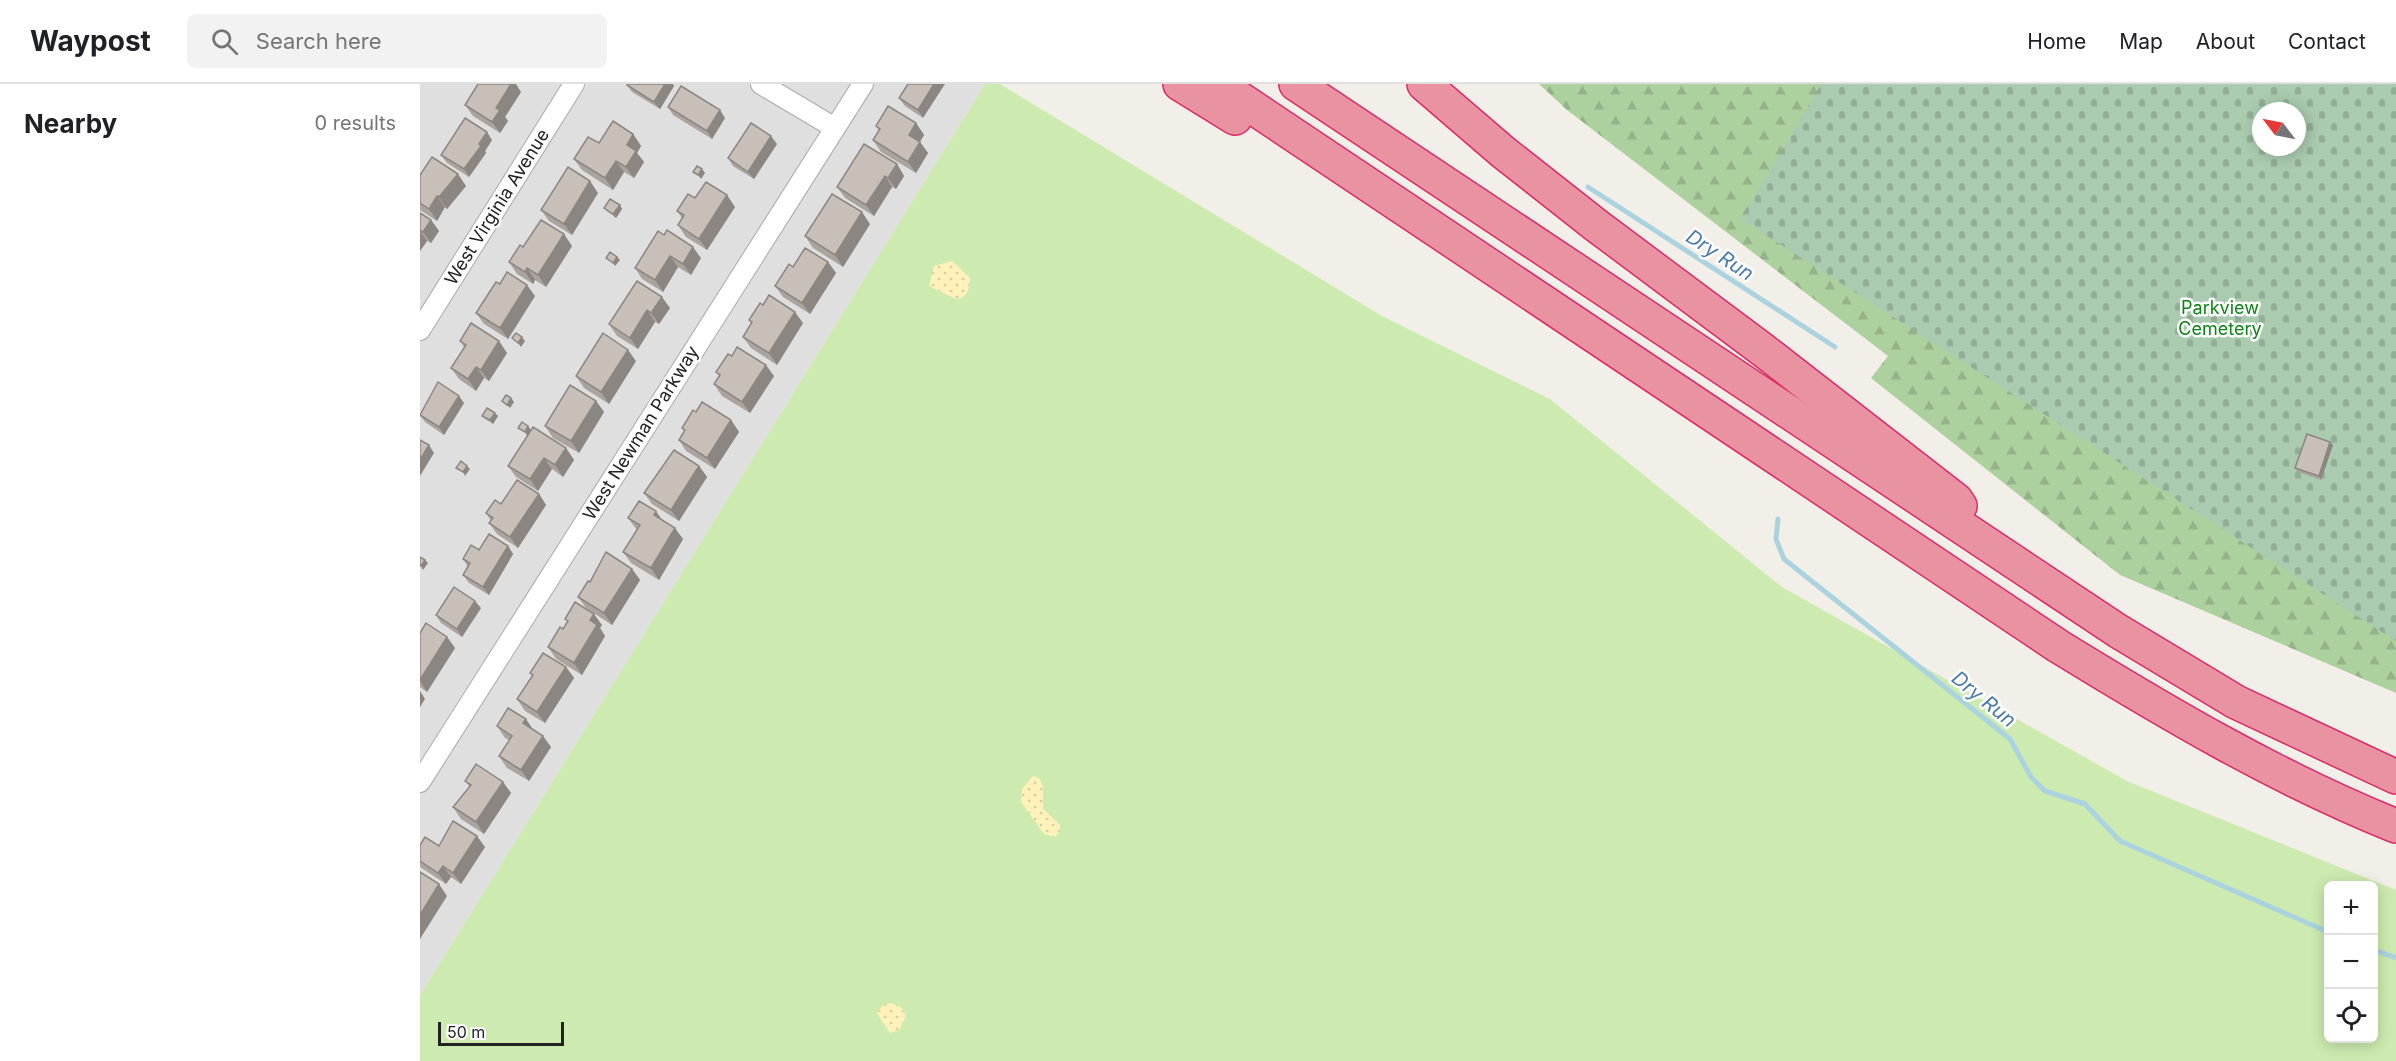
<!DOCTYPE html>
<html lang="en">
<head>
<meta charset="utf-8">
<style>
  body { margin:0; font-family:Inter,sans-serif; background:#f2f2f2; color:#202124 }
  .controls { position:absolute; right:18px; bottom:18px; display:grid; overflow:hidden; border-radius:9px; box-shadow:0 3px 15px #0003 }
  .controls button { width:54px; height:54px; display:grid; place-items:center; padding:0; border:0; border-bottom:2px solid #e0e0e0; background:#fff; color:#202124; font:30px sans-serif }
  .compass { position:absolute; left:1832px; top:18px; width:54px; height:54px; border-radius:50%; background:#fff; box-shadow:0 3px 15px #0003; rotate:302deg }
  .scale { position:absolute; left:18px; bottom:15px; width:126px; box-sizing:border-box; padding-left:6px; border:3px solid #222; border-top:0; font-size:16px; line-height:21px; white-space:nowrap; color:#222; -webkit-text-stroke:4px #fff; paint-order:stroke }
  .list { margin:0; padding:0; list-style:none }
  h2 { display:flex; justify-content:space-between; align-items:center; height:78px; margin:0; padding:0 24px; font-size:26px }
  h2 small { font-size:20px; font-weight:400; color:#757577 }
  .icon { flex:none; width:33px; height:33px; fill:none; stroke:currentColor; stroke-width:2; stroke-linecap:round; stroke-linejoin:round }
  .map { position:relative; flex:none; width:1976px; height:977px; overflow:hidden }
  header { display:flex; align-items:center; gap:36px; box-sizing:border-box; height:84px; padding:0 30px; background:#fff; border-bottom:2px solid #e0e0e0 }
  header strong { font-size:28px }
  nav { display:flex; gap:33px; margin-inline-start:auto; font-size:21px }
  .search { width:420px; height:54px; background:#f2f2f2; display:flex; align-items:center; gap:15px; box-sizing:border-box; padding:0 21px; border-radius:9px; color:#757577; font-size:22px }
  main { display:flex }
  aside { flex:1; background:#fff }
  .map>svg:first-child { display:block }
</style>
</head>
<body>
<header>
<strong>Waypost</strong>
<div class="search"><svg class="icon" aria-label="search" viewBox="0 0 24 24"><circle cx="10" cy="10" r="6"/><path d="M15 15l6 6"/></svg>Search here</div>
<nav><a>Home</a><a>Map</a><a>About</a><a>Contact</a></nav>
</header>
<main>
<aside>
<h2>Nearby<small>0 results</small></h2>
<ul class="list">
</ul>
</aside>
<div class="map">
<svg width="1976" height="977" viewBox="0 0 1976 977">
  <defs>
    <pattern id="forest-firs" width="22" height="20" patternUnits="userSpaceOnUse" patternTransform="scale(1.5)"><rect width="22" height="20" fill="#add19e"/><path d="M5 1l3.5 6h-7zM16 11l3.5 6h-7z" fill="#95b388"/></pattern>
    <pattern id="sand-dots" width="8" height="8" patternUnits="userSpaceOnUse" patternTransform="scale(1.5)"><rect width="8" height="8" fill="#fff1ba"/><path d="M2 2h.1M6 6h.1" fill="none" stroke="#dacea0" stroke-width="1.8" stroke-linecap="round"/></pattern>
    <pattern id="cemetery-stones" width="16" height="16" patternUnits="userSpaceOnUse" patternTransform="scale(1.5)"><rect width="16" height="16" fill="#aacbaf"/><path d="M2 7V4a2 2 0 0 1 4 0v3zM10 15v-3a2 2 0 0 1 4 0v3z" fill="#92ae96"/></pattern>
  </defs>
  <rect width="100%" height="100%" fill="#f2efe9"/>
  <path fill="#e0dfdf" d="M0 0H565L0 911Z"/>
  <path fill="#cdebb0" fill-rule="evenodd" d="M565 0H580L962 232 1130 315 1362 503 1707 697 1976 806V977H0V911ZM1908 802H1954V954H1908Z"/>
  <path fill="url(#forest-firs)" d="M1119 0H1486L1976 538V609L1700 491 1451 294 1468 272 1147 26Z"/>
  <g fill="url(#sand-dots)">
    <path d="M532 177 550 194C549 204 548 214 536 215L509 202 514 182Z"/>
    <path d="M613 692 620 695 623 703V725L640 741V747L635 753 624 750 601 718 602 705Z"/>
    <path d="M472 919 482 924 486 932 479 946 470 949 457 929 463 921Z"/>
  </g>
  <path fill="url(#cemetery-stones)" fill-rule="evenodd" d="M1401 0H1976V557L1321 135ZM1841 27H1877V63H1841Z"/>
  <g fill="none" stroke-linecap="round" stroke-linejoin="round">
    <g stroke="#aad3df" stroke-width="5">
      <path d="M1168 103 1415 263"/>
      <path d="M1358 435 1356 455 1364 475 1590 655 1611 693 1625 707 1665 720 1700 757 1908 848"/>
      <path d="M1954 866 1976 874"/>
    </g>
    <g stroke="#a9a9a9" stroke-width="22">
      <g id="minor">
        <path d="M341 0 415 44"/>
        <path d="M0 246 154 0"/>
        <path d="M0 698 443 0"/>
      </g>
    </g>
    <g stroke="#dc2a67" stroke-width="36">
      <g id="motorway">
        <path d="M760 0 815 34"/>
        <path d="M798 0 1638 562C1747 629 1857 694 1976 742"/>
        <path d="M876 0 1698 547 1816 618 1976 693"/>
        <path d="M1004 0 1083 68 1177 142 1343 266 1536 416 1540 422"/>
      </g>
    </g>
    <use href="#minor" stroke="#fff" stroke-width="20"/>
    <use href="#motorway" stroke="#e892a2" stroke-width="33"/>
  </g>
  <g fill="#aba49e">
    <path d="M488 0 503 34 485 22 479 14Z"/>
    <path d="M207 1 254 2 240 25 212 8Z"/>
    <path d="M101 8 85 33 88 37 80 49 53 32 45 21Z"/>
    <path d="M248 23 305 34 292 55 253 31Z"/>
    <path d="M496 39 504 51 500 58 508 69 496 89 461 68 453 56 459 47 456 42Z"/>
    <path d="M213 50 221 62 217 69 224 78 214 94 204 88 193 106 162 86 154 75 179 59Z"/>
    <path d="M72 56 65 67 66 69 49 93 27 79 21 71Z"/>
    <path d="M357 60 334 95 313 82 308 74Z"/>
    <path d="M477 80 484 92 476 105 472 103 454 132 425 114 417 103Z"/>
    <path d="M0 91 46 102 27 125 25 123 17 137 0 126Z"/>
    <path d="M178 109 152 151 129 137 121 126Z"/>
    <path d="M275 114 315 123 287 166 266 153 258 141 262 134 257 127Z"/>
    <path d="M200 121 202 125 196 134 187 127 184 124Z"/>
    <path d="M0 129 11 136 19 147 11 159 7 157 0 167Z"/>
    <path d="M450 140 423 183 393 164 385 152Z"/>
    <path d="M238 147 281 174 271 191 258 183 243 208 222 195 215 184Z"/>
    <path d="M152 162 126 203 115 196 113 200 97 190 89 178 103 163Z"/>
    <path d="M408 178 416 189 390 230 363 213 355 202 373 183Z"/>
    <path d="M217 197 250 224 239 240 235 238 218 265 197 252 189 240Z"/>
    <path d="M80 200 115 212 88 255 64 240 56 229Z"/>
    <path d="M329 236 383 239 357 281 331 264 323 253 331 239Z"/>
    <path d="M40 257 87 269 69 297 64 294 56 307 39 295 31 284 44 263Z"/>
    <path d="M312 272 354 292 330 329 302 312 294 300 299 292 296 288Z"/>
    <path d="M216 277 189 320 164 304 156 292Z"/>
    <path d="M176 317 184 328 159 369 133 354 125 342Z"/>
    <path d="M44 319 24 351 5 338 0 331Z"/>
    <path d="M62 332H78L73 340 65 335Z"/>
    <path d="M311 336 319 348 295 385 266 367 259 356 264 347 262 344Z"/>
    <path d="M1913 361 1901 396 1878 388 1875 384Z"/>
    <path d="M146 364 154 376 143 393 132 385 118 407 96 393 88 382Z"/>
    <path d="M279 382 287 393 259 437 232 420 224 409Z"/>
    <path d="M119 410 126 421 98 464 77 450 69 439 71 437 66 429 81 420Z"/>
    <path d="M208 434 243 437 263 455 239 496 211 479 203 468 217 446Z"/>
    <path d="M88 462 93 470 69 511 49 499 43 491 48 483 43 475 59 466Z"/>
    <path d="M212 485 220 496 192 541 166 524 158 513 170 498Z"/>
    <path d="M61 524 42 553 21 539 16 531Z"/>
    <path d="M145 535 182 541 180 544 185 552 162 591 136 575 128 563 143 545 148 538Z"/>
    <path d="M0 549 27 553 35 564 7 608 0 603Z"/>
    <path d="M146 583 154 594 125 639 105 627 97 615 112 592 110 589Z"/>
    <path d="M77 642 113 646 131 663 109 697 87 684 79 672 89 656 85 654Z"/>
    <path d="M45 697 83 698 91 709 64 750 41 735 33 723 50 703Z"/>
    <path d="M0 761 19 762 65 763 41 800 31 793 26 800 0 783Z"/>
  </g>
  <g fill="#8b8681">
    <path d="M91 0H96L101 8 85 33 88 37 80 49 72 38 76 24Z"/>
    <path d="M245 0H253L254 2 240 25 234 18Z"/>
    <path d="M514 0H525L503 34 498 26Z"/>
    <path d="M300 26 305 34 292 55 287 47Z"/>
    <path d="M496 39 504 51 497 62 489 51Z"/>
    <path d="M67 48 72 56 65 67 66 69 49 93 44 85Z"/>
    <path d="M213 50 221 62 217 69 224 78 214 94 206 83 207 61Z"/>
    <path d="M351 52 357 60 334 95 328 88Z"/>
    <path d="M500 58 508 69 496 89 488 78Z"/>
    <path d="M196 77 204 88 193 106 185 94Z"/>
    <path d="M477 80 484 92 476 105 468 94Z"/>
    <path d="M282 85 285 89 281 95 278 91Z"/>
    <path d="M38 90 46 102 27 125 19 113Z"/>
    <path d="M465 92 472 103 454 132 446 121Z"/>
    <path d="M170 97 178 109 152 151 144 140Z"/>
    <path d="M307 111 315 123 287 166 279 155Z"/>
    <path d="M17 112 25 123 17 137 9 125Z"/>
    <path d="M200 121 202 125 196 134 193 130Z"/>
    <path d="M442 128 450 140 423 183 415 171Z"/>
    <path d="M11 136 19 147 11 159 3 148Z"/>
    <path d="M0 147 7 157 0 167Z"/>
    <path d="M144 150 152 162 126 203 118 191Z"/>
    <path d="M273 163 281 174 271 191 263 180Z"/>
    <path d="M250 172 258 183 243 208 235 196Z"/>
    <path d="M197 173 200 176 195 182 193 179Z"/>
    <path d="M408 178 416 189 390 230 382 219Z"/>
    <path d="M107 184 115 196 113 200 105 188Z"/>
    <path d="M107 201 115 212 88 255 80 244Z"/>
    <path d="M242 213 250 224 239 240 231 229Z"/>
    <path d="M227 226 235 238 218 265 210 254Z"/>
    <path d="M375 228 383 239 357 281 349 269Z"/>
    <path d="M102 253 105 257 101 263 98 259Z"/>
    <path d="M79 257 87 269 69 297 61 286Z"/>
    <path d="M208 266 216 277 189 320 181 308Z"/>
    <path d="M346 281 354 292 330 329 322 318Z"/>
    <path d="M56 283 64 294 56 307 48 295Z"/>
    <path d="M39 312 44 319 24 351 19 343Z"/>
    <path d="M91 314 94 318 90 324 87 321Z"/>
    <path d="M176 317 184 328 159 369 151 357Z"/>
    <path d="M75 329 78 332 73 340 70 336Z"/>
    <path d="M311 336 319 348 295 385 287 374Z"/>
    <path d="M108 342 111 346 107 352 105 348Z"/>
    <path d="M1910 358 1913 361 1901 396 1899 392Z"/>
    <path d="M9 361 14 369 0 392V376Z"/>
    <path d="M146 364 154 376 143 393 135 381Z"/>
    <path d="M124 374 132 385 118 407 110 395Z"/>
    <path d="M47 382 50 385 45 392 43 388Z"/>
    <path d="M279 382 287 393 259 437 251 426Z"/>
    <path d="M119 410 126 421 98 464 90 453Z"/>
    <path d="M236 427 244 439 234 431Z"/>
    <path d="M255 444 263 455 239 496 231 484Z"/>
    <path d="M88 462 93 470 69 511 63 503Z"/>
    <path d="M5 476 8 479 3 486 1 482Z"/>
    <path d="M212 485 220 496 192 541 184 529Z"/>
    <path d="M55 517 61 524 42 553 37 545Z"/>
    <path d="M174 530 182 541 180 544 185 552 162 591 154 579 170 536Z"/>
    <path d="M27 553 35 564 7 608 0 597V596Z"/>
    <path d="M146 583 154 594 125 639 117 628Z"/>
    <path d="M0 607 5 615 0 623Z"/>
    <path d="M106 635 114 647 103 639Z"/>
    <path d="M123 652 131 663 109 697 101 686Z"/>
    <path d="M83 698 91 709 64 750 56 738Z"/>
    <path d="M57 752 65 763 41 800 33 789Z"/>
    <path d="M23 782 31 793 26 800 18 789Z"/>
    <path d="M19 800 27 812 0 855V831Z"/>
  </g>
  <g fill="#c7bfb8" stroke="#8b8681" stroke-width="1.5">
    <path d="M58 0H91L76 24 80 26 72 38 45 21Z"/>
    <path d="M208 0H245L234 18 207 1Z"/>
    <path d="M488 0H514L498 26 479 14Z"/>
    <path d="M261 2 300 26 287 47 248 23Z"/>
    <path d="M468 22 496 39 489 51 500 58 488 78 453 56 460 45 456 42Z"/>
    <path d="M45 34 67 48 59 60 61 62 44 85 21 71Z"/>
    <path d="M193 37 213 50 207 61 216 67 206 83 196 77 185 94 154 75 168 53 179 59Z"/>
    <path d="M331 39 351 52 328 88 308 74Z"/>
    <path d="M444 60 477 80 468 94 465 92 446 121 417 103Z"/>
    <path d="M12 73 38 90 19 113 17 112 9 125 0 119V91Z"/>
    <path d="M277 82 282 85 278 91 273 88Z"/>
    <path d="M148 83 170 97 144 140 121 126Z"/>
    <path d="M286 98 307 111 279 155 258 141 264 131 257 127 268 110 275 114Z"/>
    <path d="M412 110 442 128 415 171 385 152Z"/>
    <path d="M190 115 200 121 193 130 184 124Z"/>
    <path d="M0 129 11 136 3 148 0 146Z"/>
    <path d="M121 136 144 150 118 191 107 184 105 188 89 178 100 161 103 163Z"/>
    <path d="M247 146 273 163 263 180 250 172 235 196 215 184 238 147 244 151Z"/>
    <path d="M385 164 408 178 382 219 355 202 369 180 373 183Z"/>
    <path d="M190 168 197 173 193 179 186 174Z"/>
    <path d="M87 188 107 201 80 244 56 229 76 198 80 200Z"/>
    <path d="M217 197 242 213 231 229 227 226 210 254 189 240Z"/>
    <path d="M349 211 375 228 349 269 323 253 332 238 329 236 340 219 343 221Z"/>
    <path d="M51 239 79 257 61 286 56 283 48 295 31 284 46 261 40 257Z"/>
    <path d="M96 249 102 253 98 259 92 254Z"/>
    <path d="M183 249 208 266 181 308 156 292Z"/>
    <path d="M317 263 346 281 322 318 294 300 300 291 296 288 308 270 312 272Z"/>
    <path d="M18 298 39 312 19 343 0 331Z"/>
    <path d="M150 301 176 317 151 357 125 342Z"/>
    <path d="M86 311 91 314 87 321 82 317Z"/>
    <path d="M282 318 311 336 287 374 259 356 265 346 262 344 273 326 276 328Z"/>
    <path d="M67 324 75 329 70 336 62 332Z"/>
    <path d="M102 338 108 342 105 348 98 344Z"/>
    <path d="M113 343 146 364 135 381 124 374 110 395 88 382Z"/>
    <path d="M1887 350 1910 358 1899 392 1875 384Z"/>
    <path d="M0 356 9 361 0 376Z"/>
    <path d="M254 366 279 382 251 426 224 409Z"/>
    <path d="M41 377 47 382 43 388 36 384Z"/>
    <path d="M97 396 119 410 90 453 69 439 73 434 66 429 75 416 81 420Z"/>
    <path d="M219 417 236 427 234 431 255 444 231 484 203 468 220 441 208 434Z"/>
    <path d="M69 450 88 462 63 503 43 491 50 479 43 475 51 461 59 466Z"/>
    <path d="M186 468 212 485 184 529 158 513 168 497 170 498Z"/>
    <path d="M0 473 5 476 1 482H0Z"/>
    <path d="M34 503 55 517 37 545 16 531Z"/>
    <path d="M155 518 174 530 170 536 177 541 154 579 128 563 140 543 143 545 148 537 145 535Z"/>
    <path d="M6 539 27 553 0 596V549Z"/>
    <path d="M123 569 146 583 117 628 97 615 113 591 110 589Z"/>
    <path d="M88 624 106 635 103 639 123 652 101 686 79 672 92 652 77 642Z"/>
    <path d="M56 680 83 698 56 738 33 723 51 701 45 697Z"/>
    <path d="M33 737 57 752 33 789 23 782 18 789 0 777V761L5 753 19 762Z"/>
    <path d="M0 788 19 800 0 831Z"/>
  </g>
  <g text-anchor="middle" stroke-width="5" stroke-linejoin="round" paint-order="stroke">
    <g font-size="18" fill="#222" stroke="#fff">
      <text transform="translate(77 123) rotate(-58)" y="6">West Virginia Avenue</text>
      <text transform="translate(221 349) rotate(-58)" y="6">West Newman Parkway</text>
    </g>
    <g font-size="18" fill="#0c8416" stroke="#fff">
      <text x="1800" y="230">Parkview<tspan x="1800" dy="21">Cemetery</tspan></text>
    </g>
    <g font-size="20" font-style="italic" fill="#4a7aab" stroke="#fff">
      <text transform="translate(1300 171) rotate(33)" y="7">Dry Run</text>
      <text transform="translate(1564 615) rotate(39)" y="7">Dry Run</text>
    </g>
  </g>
</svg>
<div class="controls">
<button>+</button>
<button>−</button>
<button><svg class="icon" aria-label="locate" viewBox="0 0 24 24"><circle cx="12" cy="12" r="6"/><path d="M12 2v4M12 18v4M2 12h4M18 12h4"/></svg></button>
</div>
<svg class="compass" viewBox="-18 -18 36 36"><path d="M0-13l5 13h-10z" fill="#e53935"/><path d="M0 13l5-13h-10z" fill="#757577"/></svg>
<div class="scale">50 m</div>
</div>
</main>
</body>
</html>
